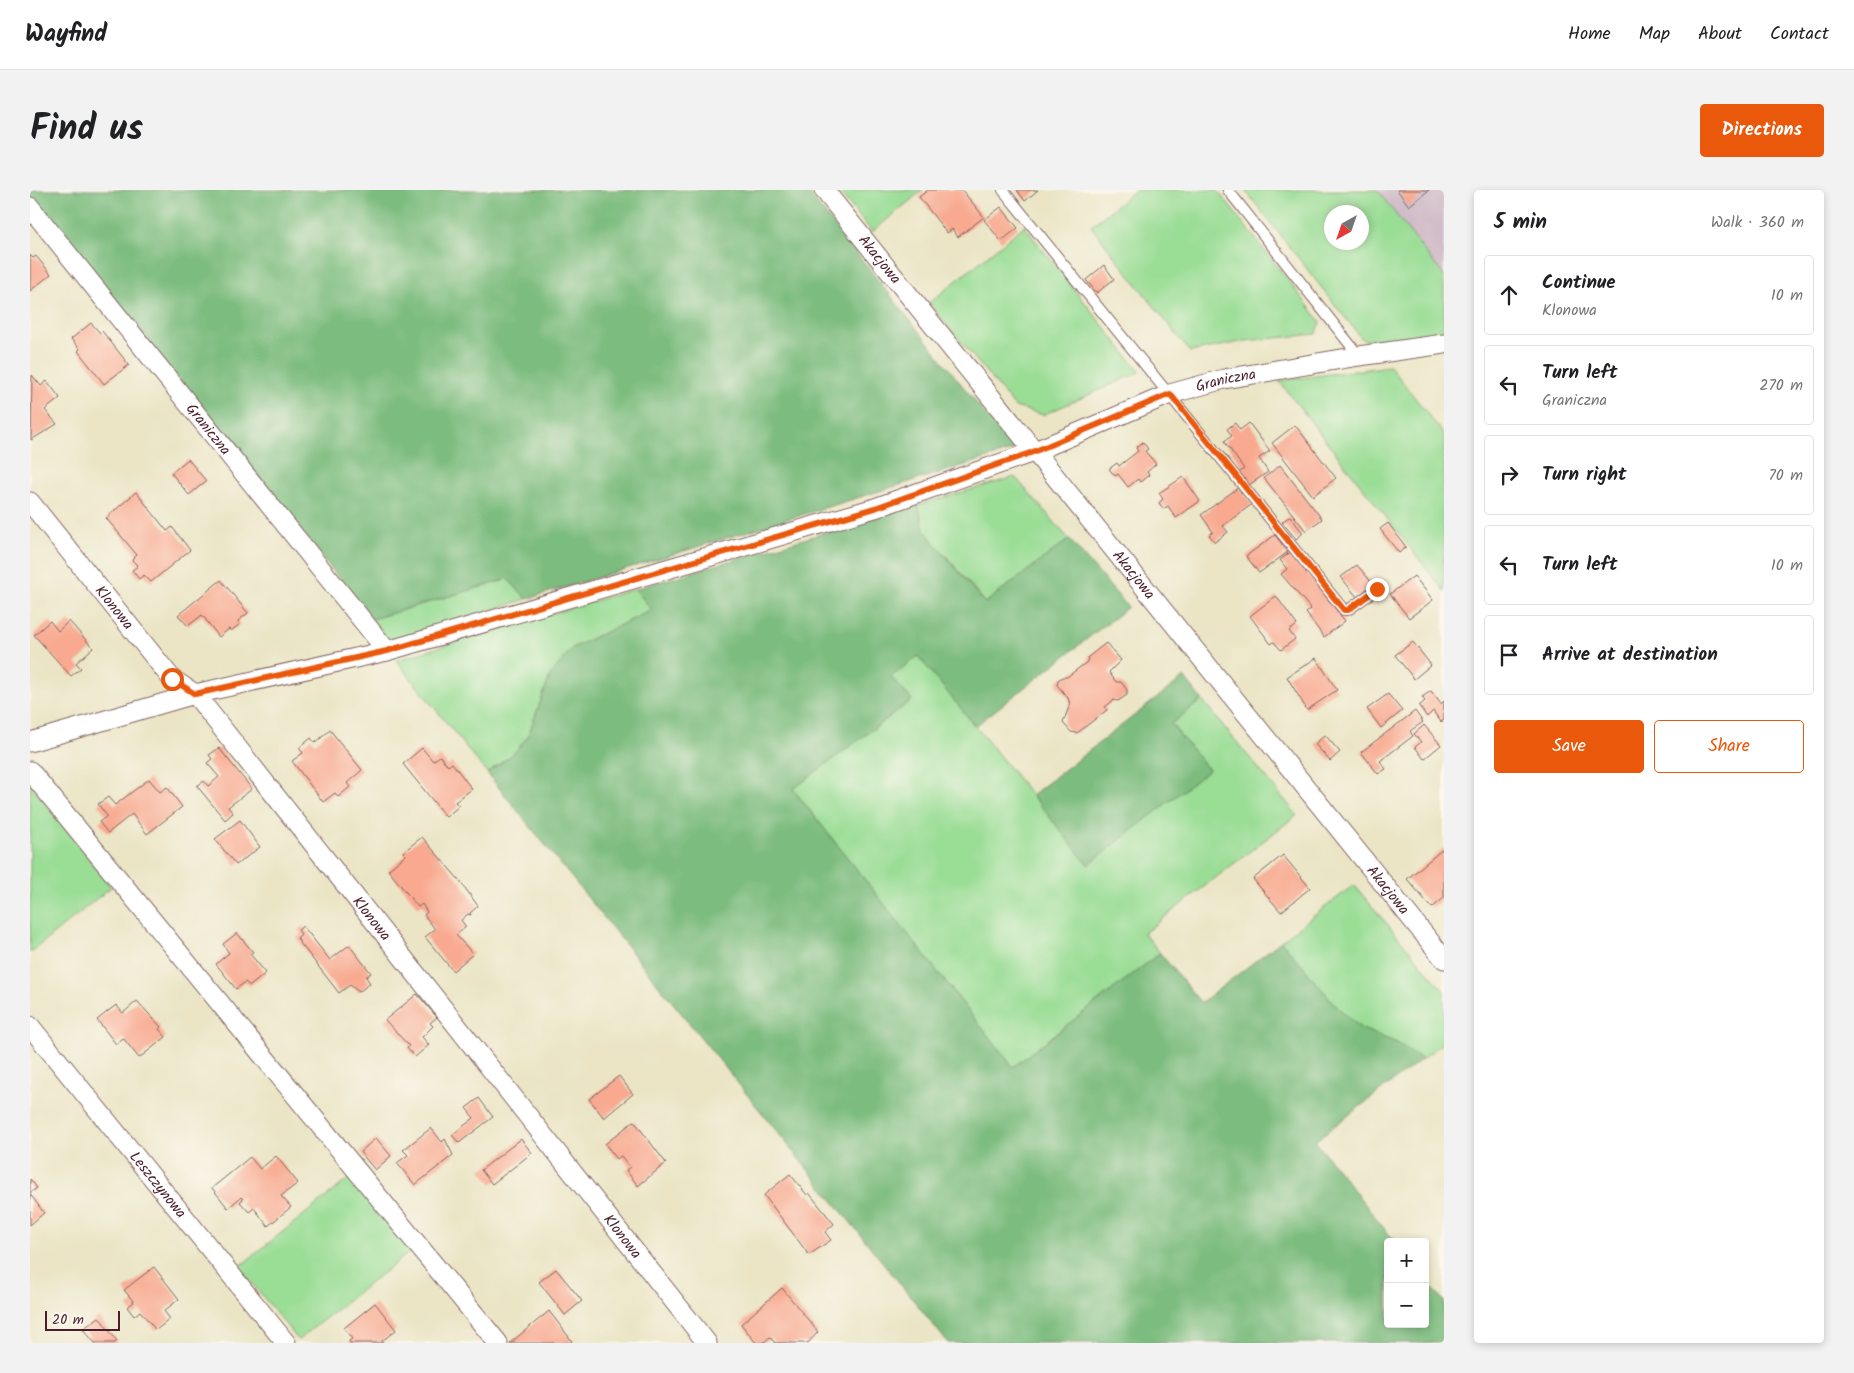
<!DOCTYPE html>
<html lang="en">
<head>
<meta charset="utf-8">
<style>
  body { margin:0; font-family:Kalam,sans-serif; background:#f2f2f2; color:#202124 }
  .controls { position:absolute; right:15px; bottom:15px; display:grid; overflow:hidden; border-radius:5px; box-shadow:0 2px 8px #0003 }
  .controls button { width:45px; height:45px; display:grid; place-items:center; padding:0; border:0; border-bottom:1px solid #e0e0e0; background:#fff; color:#202124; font:25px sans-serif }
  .compass { position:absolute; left:1294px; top:15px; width:45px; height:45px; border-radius:50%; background:#fff; box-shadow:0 2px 8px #0003; rotate:220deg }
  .scale { position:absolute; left:15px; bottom:12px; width:75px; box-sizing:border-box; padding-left:5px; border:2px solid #4a1f2b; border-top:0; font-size:14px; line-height:18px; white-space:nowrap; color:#4a1f2b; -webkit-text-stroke:4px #fbf7ec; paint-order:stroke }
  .stop { position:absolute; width:15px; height:15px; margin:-11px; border:4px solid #ea580c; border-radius:50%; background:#fff }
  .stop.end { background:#ea580c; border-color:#fff; box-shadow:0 1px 5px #0008 }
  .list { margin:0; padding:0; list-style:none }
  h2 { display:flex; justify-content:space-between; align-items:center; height:65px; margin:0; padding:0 20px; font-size:21px }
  h2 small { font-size:16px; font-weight:400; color:#757577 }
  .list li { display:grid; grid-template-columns:32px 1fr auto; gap:15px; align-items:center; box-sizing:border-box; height:80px; margin:0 10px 10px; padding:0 10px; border:1px solid #e0e0e0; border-radius:5px }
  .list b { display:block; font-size:19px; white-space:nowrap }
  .list p { margin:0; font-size:16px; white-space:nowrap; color:#757577 }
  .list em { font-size:16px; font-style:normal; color:#757577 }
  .actions { display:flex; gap:10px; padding:15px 20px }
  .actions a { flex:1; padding:11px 0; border:1px solid #ea580c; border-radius:5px; text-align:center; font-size:18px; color:#ea580c }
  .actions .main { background:#ea580c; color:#fff }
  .icon { flex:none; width:28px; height:28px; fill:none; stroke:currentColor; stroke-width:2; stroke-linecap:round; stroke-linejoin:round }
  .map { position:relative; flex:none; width:1414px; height:1153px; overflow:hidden; border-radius:5px }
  header { display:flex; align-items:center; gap:30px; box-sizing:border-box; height:70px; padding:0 25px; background:#fff; border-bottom:1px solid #e0e0e0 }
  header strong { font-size:24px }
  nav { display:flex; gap:28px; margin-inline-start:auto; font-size:18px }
  .intro { display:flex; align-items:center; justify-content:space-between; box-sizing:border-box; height:120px; padding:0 30px }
  h1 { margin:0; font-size:35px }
  .button { padding:12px 22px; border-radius:5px; background:#ea580c; color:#fff; font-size:18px; font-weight:700 }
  main { display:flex; gap:30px; padding:0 30px }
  aside { flex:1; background:#fff; border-radius:5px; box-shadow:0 2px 8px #0003 }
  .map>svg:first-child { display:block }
</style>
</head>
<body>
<header>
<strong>Wayfind</strong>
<nav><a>Home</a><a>Map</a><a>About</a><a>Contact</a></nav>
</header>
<div class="intro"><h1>Find us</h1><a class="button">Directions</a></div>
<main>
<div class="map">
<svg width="1414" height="1153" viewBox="0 0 1414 1153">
  <rect width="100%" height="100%" fill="#fbf7ec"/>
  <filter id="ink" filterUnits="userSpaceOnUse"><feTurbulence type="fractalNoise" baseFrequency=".02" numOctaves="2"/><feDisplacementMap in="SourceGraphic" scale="10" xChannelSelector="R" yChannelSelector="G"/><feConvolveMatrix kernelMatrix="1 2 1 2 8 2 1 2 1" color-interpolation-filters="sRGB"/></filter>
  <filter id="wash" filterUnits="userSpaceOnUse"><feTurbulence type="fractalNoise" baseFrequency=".0096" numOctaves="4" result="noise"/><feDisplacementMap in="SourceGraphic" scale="20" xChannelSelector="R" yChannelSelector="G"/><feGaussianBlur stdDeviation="1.12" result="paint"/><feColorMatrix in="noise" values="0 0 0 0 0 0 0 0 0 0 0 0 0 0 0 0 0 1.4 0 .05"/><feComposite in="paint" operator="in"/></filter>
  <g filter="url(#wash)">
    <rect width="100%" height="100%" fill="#ebe5c6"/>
    <path fill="#d1bdc9" d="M1347 0H1414V86Z"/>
    <g fill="#9add95" stroke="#727e60" fill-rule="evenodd">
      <path d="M808 0H893L842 42Z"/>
      <path d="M1106 0H1187L1291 132 1286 144 1215 151 1160 162 1061 36Z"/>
      <path d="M1215 0H1347L1414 86V143L1342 152 1332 149ZM1302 22H1332V52H1302Z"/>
      <path d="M994 36 1110 182 1013 225 985 217 899 113Z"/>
      <path d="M1360 176 1414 245V401L1249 191Z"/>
      <path d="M985 287 1039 349 956 413 894 340 888 315Z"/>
      <path d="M478 389 497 409 359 451 342 429Z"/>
      <path d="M605 399 622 420 542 458 520 486 498 546 483 564 457 583 366 470Z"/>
      <path d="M888 466 1058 674 1179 580 1141 534 1172 510 1267 625 1114 743 1130 763 983 877 763 599 882 510 861 487Z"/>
      <path d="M0 594 81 697 0 763Z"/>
      <path d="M1324 695 1414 801V852L1392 869 1367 853 1332 839 1308 818 1251 751Z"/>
      <path d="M321 987 381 1061 268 1150 209 1077Z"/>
    </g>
    <g fill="#7bbc7e" stroke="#626e54">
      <path d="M0 0H776L984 260 497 409 478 389 342 429 0 5Z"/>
      <path d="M888 315 894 340 955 413 1039 349 1098 417 945 536 888 466 861 487 882 510 763 599 983 877 1130 763 1171 813 1251 751 1308 818 1332 839 1367 853 1392 869 1285 951 1365 1052H1358V1134H1395V1090L1414 1111V1153H918L457 583 483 564 498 546 520 486 542 458 622 420 605 399Z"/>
      <path d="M1154 487 1172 510 1141 534 1179 580 1058 675 1002 605Z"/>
    </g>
    <g id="blocks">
      <g fill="#f8a98f">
        <path d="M898 0H932L954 27 928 47 922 39 917 43 889 7Z"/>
        <path d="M987 0H1008L995 11Z"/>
        <path d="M1367 0H1399L1379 16Z"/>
        <path d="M971 17 988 38 971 51 954 30Z"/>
        <path d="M0 65 3 68 6 66 21 84 0 101Z"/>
        <path d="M1074 75 1084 89 1067 103 1056 90Z"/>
        <path d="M61 133 70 143 72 141 99 175 74 194 48 161 50 159 41 149Z"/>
        <path d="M2 185 11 196 17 191 30 208 15 220 27 234 1 250Z"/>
        <path d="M1205 233 1210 240 1219 233 1240 261 1229 268 1238 282 1219 295 1209 283 1214 279 1194 251 1202 246 1197 239Z"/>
        <path d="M1265 235 1306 288 1283 306 1242 253Z"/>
        <path d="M1113 252 1118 259 1115 261 1126 274 1117 282 1119 285 1110 292 1108 289 1098 297 1088 284 1085 286 1079 279 1087 273 1089 276 1108 261 1106 258Z"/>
        <path d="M158 269 176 291 159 305 141 283Z"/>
        <path d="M1250 275 1292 329 1276 341 1234 288Z"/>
        <path d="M1153 287 1170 311 1146 328 1138 316 1133 319 1129 313 1133 309 1129 303Z"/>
        <path d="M1209 297 1222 314 1193 336 1198 342 1185 352 1179 345 1183 342 1171 325Z"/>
        <path d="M106 302 137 341 142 337 160 360 121 392 114 385 109 389 102 380 108 376 102 370 107 365 76 328Z"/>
        <path d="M1260 326 1273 343 1266 349 1252 332Z"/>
        <path d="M1358 333 1376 357 1369 363 1350 339Z"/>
        <path d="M1245 345 1258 362 1229 383 1216 366Z"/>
        <path d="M1261 362 1315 431 1294 447 1276 423 1281 419 1251 384 1257 379 1250 370Z"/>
        <path d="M1327 375 1343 394 1327 407 1311 387Z"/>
        <path d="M1384 386 1403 410 1379 428 1360 404Z"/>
        <path d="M191 390 218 423 208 431 210 434 201 441 199 439 189 447 172 425 158 436 148 425Z"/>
        <path d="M1246 406 1267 435 1259 441 1265 449 1251 460 1244 452 1241 454 1220 426Z"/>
        <path d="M20 431 28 441 39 431 63 458 46 473 51 478 41 486 4 445Z"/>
        <path d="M1383 452 1401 475 1384 489 1365 465Z"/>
        <path d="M1076 453 1091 470 1079 482 1086 492H1091L1097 500V505L1088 511 1084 510 1075 517 1077 520 1047 543 1041 542 1033 533 1040 514 1038 508 1027 495 1028 490 1032 487H1037L1057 472 1058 467Z"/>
        <path d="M1286 468 1307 500 1277 520 1257 487Z"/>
        <path d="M1401 501 1411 514 1414 511V530L1411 532 1403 521 1397 527 1389 516 1395 511 1392 507Z"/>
        <path d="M1358 504 1372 521 1351 538 1337 519Z"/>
        <path d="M1385 521 1393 532 1380 541 1383 546 1350 571 1356 579 1348 584 1331 562Z"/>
        <path d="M1394 535 1411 555 1394 569 1385 557 1391 552 1384 544Z"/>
        <path d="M300 540 332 580 317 593 320 597 308 607 305 603 293 612 262 571 273 563 269 558 281 548 285 553Z"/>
        <path d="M1295 545 1310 562 1300 571 1285 554Z"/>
        <path d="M189 558 222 599 198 617 203 623 195 630 167 596 174 591 178 596 189 587 177 573 182 569 179 565Z"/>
        <path d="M392 558 403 571 410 566 418 576 422 573 442 599 425 612 429 616 416 627 373 574Z"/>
        <path d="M119 589 130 602 137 597 152 617 117 644 102 624 78 643 69 632 77 626 68 614 78 607 85 615Z"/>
        <path d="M210 630 230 657 206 675 185 649Z"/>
        <path d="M392 647 430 691 448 716 440 723 441 725 438 724 431 730 436 737 426 745 443 764 423 781 395 747 405 739 394 725 397 722 392 714 388 717 358 680 376 665 373 662Z"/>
        <path d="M1414 658V708L1402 718 1377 689Z"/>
        <path d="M1253 665 1280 698 1251 722 1223 689Z"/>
        <path d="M273 736 300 770 319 755 341 783 336 787 340 793 329 802 320 795 309 803 270 753 267 748 271 744 268 740Z"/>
        <path d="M207 743 223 762 220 764 236 783 220 796 215 792 206 799 186 774 199 763 193 754Z"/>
        <path d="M387 804 407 827 400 833 403 836 392 847 399 855 385 867 377 858 379 856 355 830Z"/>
        <path d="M107 811 131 837 129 839 136 847 109 868 93 848 86 854 67 830 86 815 93 823Z"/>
        <path d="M589 886 603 904 574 928 559 909Z"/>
        <path d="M449 908 463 927 429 953 422 945 444 928 436 918Z"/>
        <path d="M604 931 636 973 608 996 596 980 600 977 591 966 587 969 575 954Z"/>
        <path d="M401 938 412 952 415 949 423 965 385 995 367 973 378 965 373 960Z"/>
        <path d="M346 948 361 966 345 980 330 962Z"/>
        <path d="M491 949 502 963 462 994 451 980Z"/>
        <path d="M246 966 268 993 251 1006 261 1017 238 1036 224 1018 219 1022 210 1012 213 1009 211 1007 198 1018 182 998 220 967 230 979Z"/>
        <path d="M760 984 777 1005 779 1003 804 1034 795 1042 801 1050 779 1065 734 1005Z"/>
        <path d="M0 989 7 998 0 1003Z"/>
        <path d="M0 1004 14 1023 0 1035Z"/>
        <path d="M124 1077 149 1109 134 1121 140 1129 126 1140 110 1121 104 1126 97 1117 104 1112 94 1100Z"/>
        <path d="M526 1079 552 1111 535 1125 509 1092Z"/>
        <path d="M752 1098 788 1142 778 1153H745L740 1147 733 1153H726L711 1134Z"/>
        <path d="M345 1113 366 1140 352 1151 353 1153H320L319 1151 322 1149 314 1138Z"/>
        <path d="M519 1121 542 1151 540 1153H480Z"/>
        <path d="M69 1127 87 1151 85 1153H65L53 1139Z"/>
      </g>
    </g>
  </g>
  <g filter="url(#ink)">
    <use href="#blocks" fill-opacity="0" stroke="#826461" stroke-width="1"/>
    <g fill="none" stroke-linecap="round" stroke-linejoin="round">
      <g stroke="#826461" stroke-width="12">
        <g id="service">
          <path d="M973 0 1314 420H1318L1347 399"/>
          <path d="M1198 0 1329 166"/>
        </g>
      </g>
      <g stroke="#826461" stroke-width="21">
        <g id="minor">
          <path id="s1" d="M794 0 1414 769"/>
          <path id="s2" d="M0 17 357 461"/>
          <path id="s3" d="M0 312 142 489 165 504 677 1153"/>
          <path id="s4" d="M0 552 165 504 357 461 845 318 1003 262 1140 204 1194 189 1329 166 1414 154"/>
          <path d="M0 581 468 1153"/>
          <path id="s5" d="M0 836 256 1153"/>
        </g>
      </g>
      <use href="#service" stroke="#fff" stroke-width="10"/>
      <use href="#minor" stroke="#fff" stroke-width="19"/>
    </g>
  </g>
  <g fill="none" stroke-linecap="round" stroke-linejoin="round" filter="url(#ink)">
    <path stroke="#ea580c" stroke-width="6" d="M142 489 165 504 357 461 845 318 1003 262 1140 204 1314 420H1318L1347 399"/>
  </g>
  <g text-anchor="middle" stroke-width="4" stroke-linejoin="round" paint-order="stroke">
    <g font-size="15" fill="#4a1f2b" stroke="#fbf7ec">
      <text dy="5" stroke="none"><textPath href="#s1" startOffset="89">Akacjowa</textPath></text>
      <text dy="5" stroke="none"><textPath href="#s4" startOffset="1251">Graniczna</textPath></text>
      <text dy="5" stroke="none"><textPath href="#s2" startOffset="285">Graniczna</textPath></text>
      <text dy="5" stroke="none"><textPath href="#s1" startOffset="494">Akacjowa</textPath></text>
      <text dy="5" stroke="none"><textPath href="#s3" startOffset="135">Klonowa</textPath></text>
      <text dy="5" stroke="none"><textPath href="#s1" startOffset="899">Akacjowa</textPath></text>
      <text dy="5" stroke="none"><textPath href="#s3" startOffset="540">Klonowa</textPath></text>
      <text dy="5" stroke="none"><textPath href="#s5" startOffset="204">Leszczynowa</textPath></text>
      <text dy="5" stroke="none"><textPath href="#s3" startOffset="945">Klonowa</textPath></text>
    </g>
  </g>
</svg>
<div class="controls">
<button>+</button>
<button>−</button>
</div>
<svg class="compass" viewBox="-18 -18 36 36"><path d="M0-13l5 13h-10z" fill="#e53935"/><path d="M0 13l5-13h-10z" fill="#757577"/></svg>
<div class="scale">20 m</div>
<div class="stop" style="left:142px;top:489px"></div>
<div class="stop end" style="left:1347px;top:399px"></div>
</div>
<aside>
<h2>5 min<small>Walk · 360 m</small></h2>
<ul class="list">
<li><svg class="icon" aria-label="ahead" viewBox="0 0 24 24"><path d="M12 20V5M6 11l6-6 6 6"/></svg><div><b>Continue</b><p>Klonowa</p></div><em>10 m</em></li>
<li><svg class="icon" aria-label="left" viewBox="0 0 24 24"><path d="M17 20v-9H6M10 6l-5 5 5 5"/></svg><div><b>Turn left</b><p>Graniczna</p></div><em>270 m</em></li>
<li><svg class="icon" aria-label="right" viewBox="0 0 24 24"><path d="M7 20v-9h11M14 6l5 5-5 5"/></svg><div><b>Turn right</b></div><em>70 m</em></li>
<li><svg class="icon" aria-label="left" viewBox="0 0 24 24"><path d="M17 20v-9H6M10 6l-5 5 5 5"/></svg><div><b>Turn left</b></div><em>10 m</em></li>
<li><svg class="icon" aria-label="arrive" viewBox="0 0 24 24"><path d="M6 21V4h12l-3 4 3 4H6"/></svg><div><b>Arrive at destination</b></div></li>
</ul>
<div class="actions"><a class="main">Save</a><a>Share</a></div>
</aside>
</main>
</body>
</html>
